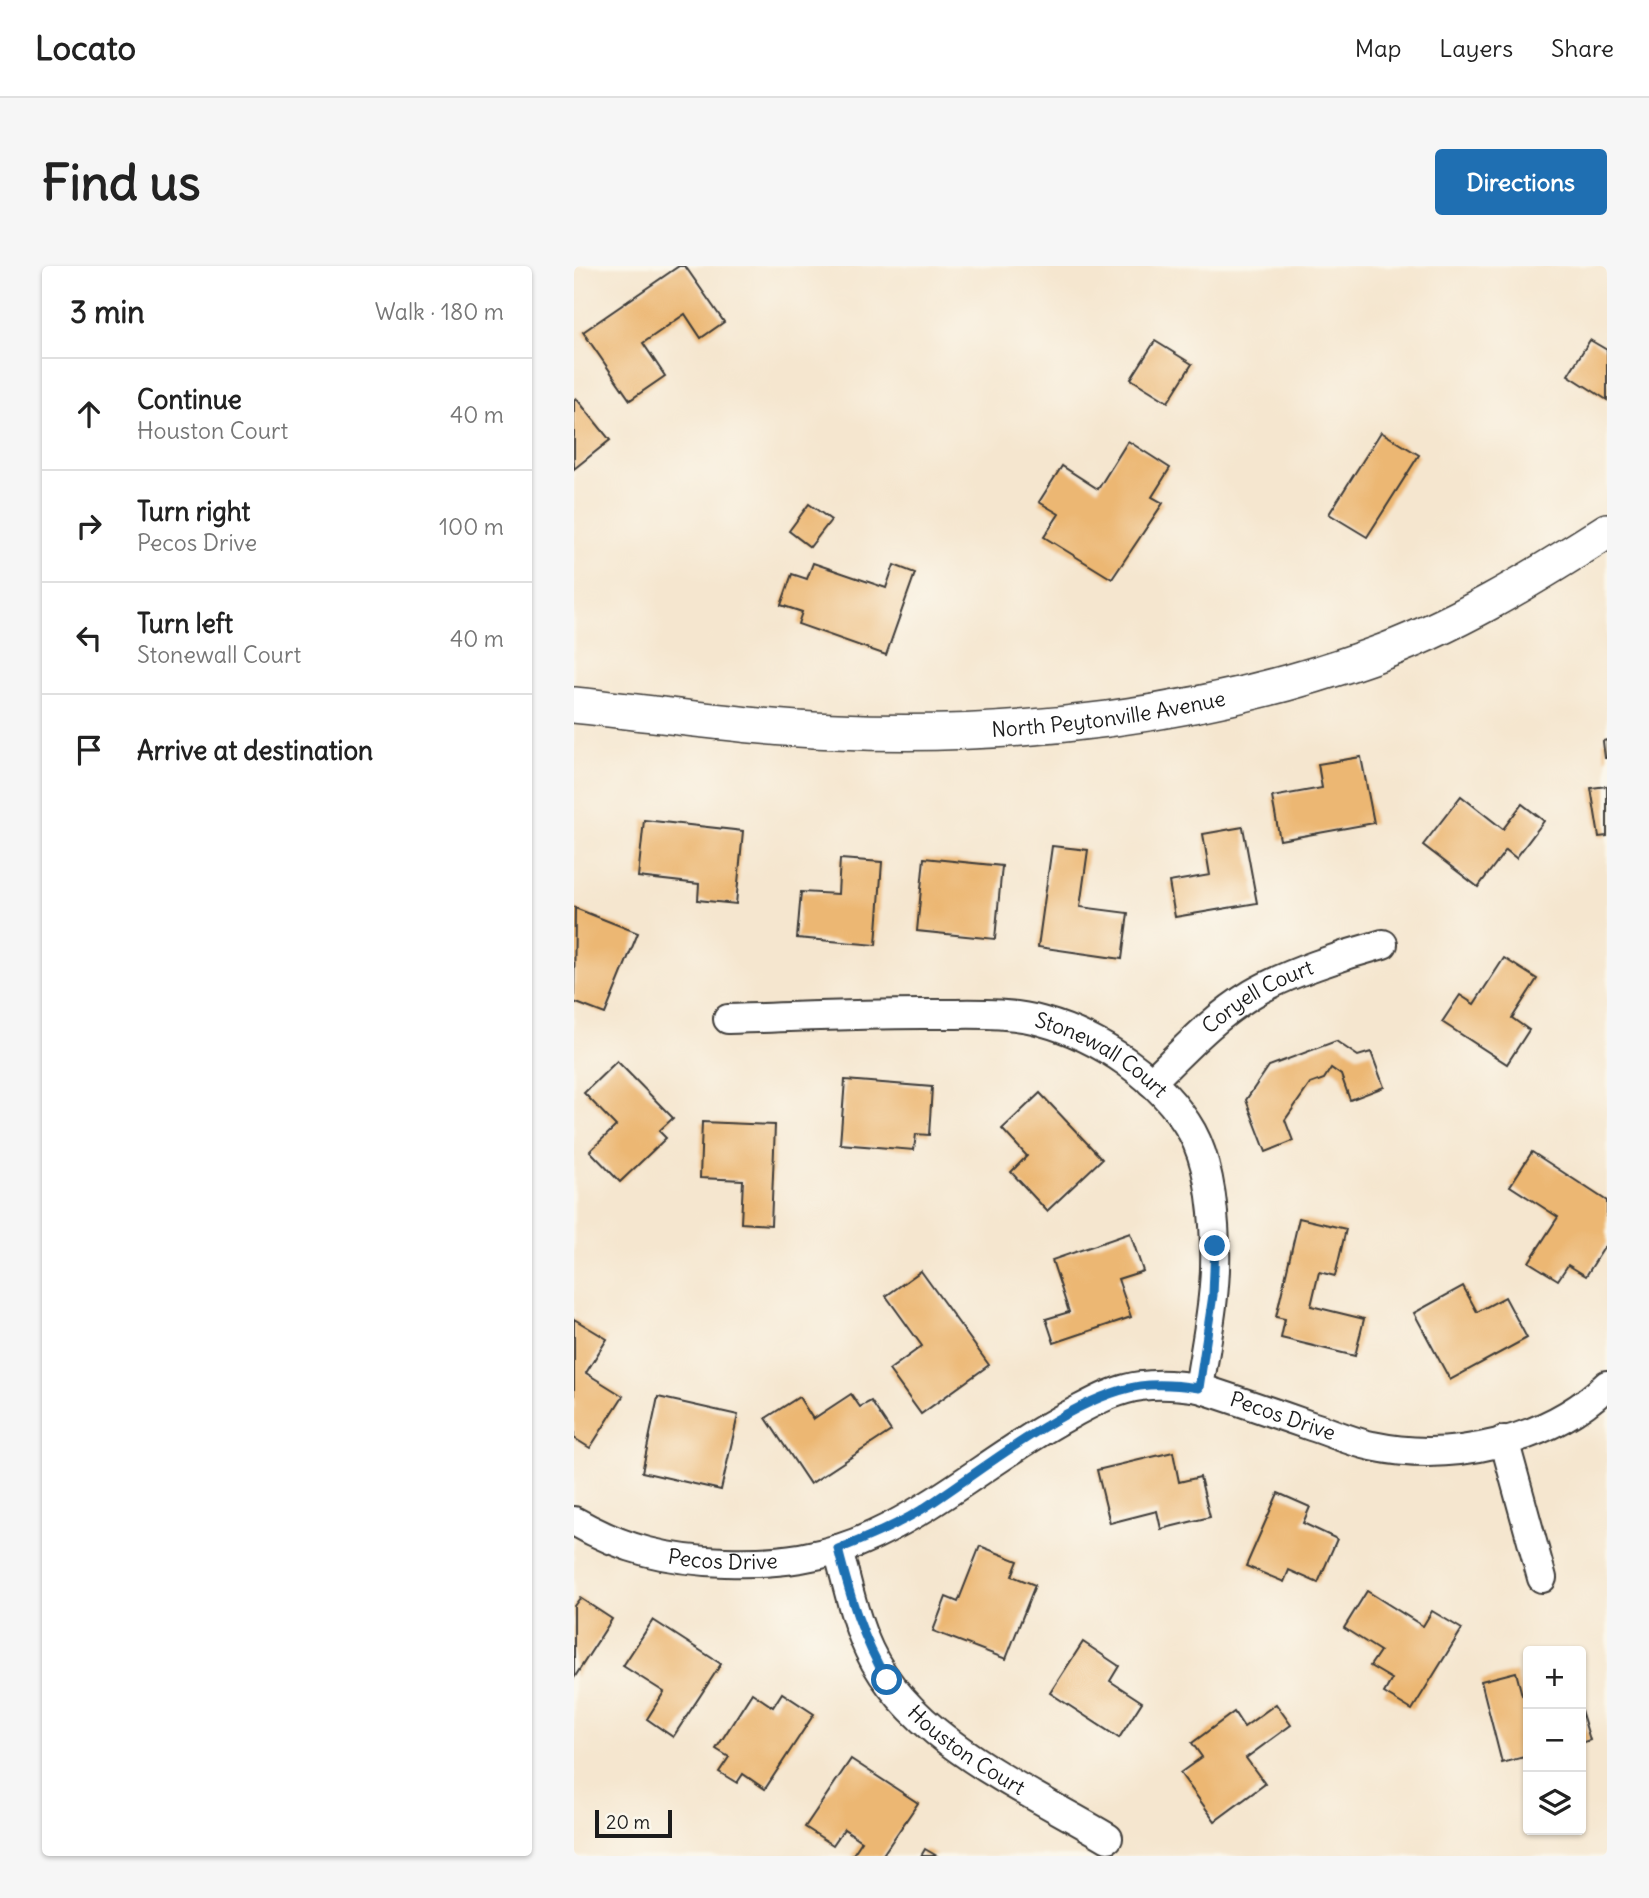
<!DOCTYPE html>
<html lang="en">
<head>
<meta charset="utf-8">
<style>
  body { margin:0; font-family:Delius,sans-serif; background:#f6f6f6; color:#222 }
  .controls { position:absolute; right:21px; bottom:21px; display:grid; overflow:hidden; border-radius:7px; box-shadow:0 2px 5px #0004 }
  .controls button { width:63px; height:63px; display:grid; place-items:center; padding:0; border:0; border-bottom:2px solid #e0e0e0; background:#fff; color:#222; font:35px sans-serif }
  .scale { position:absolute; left:21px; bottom:18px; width:77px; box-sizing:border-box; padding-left:7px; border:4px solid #1c1c1c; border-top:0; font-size:19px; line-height:24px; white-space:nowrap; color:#1c1c1c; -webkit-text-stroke:5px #fbf7ec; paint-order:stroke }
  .stop { position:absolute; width:21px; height:21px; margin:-16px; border:5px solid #1f6fb2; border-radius:50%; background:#fff }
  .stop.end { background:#1f6fb2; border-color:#fff; box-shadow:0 2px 7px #0008 }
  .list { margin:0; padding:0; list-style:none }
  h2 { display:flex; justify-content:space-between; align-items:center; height:91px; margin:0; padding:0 28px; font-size:30px }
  h2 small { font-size:23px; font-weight:400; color:#767676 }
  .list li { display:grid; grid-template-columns:46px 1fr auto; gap:21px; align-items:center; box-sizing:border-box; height:112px; padding:0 28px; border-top:2px solid #e0e0e0 }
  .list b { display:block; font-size:26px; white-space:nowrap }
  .list p { margin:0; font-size:23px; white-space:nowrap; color:#767676 }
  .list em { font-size:23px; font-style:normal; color:#767676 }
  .icon { flex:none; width:38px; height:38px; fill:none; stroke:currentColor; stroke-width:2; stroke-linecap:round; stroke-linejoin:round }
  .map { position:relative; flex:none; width:1033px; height:1590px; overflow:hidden; border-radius:7px }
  header { display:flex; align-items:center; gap:42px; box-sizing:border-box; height:98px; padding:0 35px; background:#fff; border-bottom:2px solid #e0e0e0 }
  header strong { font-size:33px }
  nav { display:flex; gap:38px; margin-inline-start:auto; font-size:24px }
  .intro { display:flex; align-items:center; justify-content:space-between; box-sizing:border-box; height:168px; padding:0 42px }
  h1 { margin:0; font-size:49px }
  .button { padding:18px 32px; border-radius:7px; background:#1f6fb2; color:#fff; font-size:24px; font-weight:700 }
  main { display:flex; gap:42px; padding:0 42px }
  aside { flex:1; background:#fff; border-radius:7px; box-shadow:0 2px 5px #0004 }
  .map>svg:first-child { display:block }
</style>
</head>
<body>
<header>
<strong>Locato</strong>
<nav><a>Map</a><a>Layers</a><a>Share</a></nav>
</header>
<div class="intro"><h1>Find us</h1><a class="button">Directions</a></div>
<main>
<aside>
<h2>3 min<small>Walk · 180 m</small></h2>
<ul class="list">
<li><svg class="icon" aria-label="ahead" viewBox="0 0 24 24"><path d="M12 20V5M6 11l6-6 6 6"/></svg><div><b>Continue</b><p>Houston Court</p></div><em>40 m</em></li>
<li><svg class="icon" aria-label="right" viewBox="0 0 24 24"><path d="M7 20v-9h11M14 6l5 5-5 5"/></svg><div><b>Turn right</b><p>Pecos Drive</p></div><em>100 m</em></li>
<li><svg class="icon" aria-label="left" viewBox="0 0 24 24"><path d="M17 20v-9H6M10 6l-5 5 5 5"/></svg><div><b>Turn left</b><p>Stonewall Court</p></div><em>40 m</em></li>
<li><svg class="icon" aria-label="arrive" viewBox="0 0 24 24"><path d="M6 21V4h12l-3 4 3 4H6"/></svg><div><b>Arrive at destination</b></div></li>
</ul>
</aside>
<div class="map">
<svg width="1033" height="1590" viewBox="0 0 1033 1590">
  <rect width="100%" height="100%" fill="#fbf7ec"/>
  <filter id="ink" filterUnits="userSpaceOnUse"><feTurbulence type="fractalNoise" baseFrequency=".0143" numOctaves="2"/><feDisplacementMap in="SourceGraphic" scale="14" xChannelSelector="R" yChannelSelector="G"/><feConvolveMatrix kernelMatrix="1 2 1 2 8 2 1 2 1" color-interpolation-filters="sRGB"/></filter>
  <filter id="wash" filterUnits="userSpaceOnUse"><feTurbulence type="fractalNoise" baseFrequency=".00686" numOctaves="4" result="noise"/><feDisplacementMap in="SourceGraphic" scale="28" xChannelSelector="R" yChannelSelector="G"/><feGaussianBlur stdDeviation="1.57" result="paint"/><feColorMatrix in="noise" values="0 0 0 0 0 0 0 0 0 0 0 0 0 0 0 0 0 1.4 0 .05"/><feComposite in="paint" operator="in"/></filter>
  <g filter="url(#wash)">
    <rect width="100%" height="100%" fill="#f5e6cf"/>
    <g id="blocks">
      <g fill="#ecb773">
        <path d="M105 0H111L150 56 127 72 111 48 69 77 91 110 56 134 9 66Z"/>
        <path d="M1016 74 1033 84V134L994 109Z"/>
        <path d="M581 75 618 98 594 136 557 113Z"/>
        <path d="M2 132 36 174 0 203V134Z"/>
        <path d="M807 166 845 189 793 271 755 248Z"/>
        <path d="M554 175 596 202 578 231 589 237 538 313 470 271 485 248 465 236 488 200 524 223Z"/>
        <path d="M235 238 257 254 236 281 215 265Z"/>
        <path d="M239 297 312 322 320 299 341 307 312 389 224 358 228 346 207 339 218 308 233 313Z"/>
        <path d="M1033 474V492H1031L1029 475Z"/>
        <path d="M787 491 800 557 706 574 698 531 748 522 744 498Z"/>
        <path d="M1033 520V570L1025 571 1017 522Z"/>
        <path d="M887 530 929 563 948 538 970 555 942 592 932 584 904 621 849 579Z"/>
        <path d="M70 554 169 565 162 638 124 634 125 618 64 611Z"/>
        <path d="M669 561 683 637 601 651 595 616 636 609 629 568Z"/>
        <path d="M478 580 514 584 506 641 554 647 548 693 464 681Z"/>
        <path d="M350 592 428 600 421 673 343 665Z"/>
        <path d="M266 593 308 596 302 679 223 672 227 626 264 628Z"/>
        <path d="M1 642 64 667 31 748 0 736Z"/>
        <path d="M930 692 963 713 938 752 955 764 933 798 868 756 886 729 900 738Z"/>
        <path d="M762 775 784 790 797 786 810 821 776 834 767 809 757 802 750 813 736 818 711 854 719 875 692 886 672 834 695 800Z"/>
        <path d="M43 795 99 852 85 865 92 872 46 916 16 885 42 860 10 827Z"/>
        <path d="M271 814 358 821 355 869 342 868 340 884 266 878Z"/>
        <path d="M466 827 528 893 473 945 437 906 453 890 428 863Z"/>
        <path d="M128 856 201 859 197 959 167 957 169 914 126 912Z"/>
        <path d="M958 886 1033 935V977L1012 1010 994 999 984 1014 955 996 984 951 936 920Z"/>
        <path d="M725 952 772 963 761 1010 745 1006 737 1040 790 1053 781 1090 707 1072 711 1053 702 1051Z"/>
        <path d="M556 967 569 1005 544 1013 557 1051 480 1077 472 1053 495 1046 478 994Z"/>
        <path d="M347 1005 415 1099 347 1148 315 1104 348 1080 312 1030Z"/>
        <path d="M889 1020 903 1046 931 1031 953 1072 876 1114 840 1047Z"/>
        <path d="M0 1053 33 1073 12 1107 49 1130 16 1182 0 1172Z"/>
        <path d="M277 1128 286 1141 297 1135 317 1165 236 1218 192 1152 225 1131 239 1153Z"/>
        <path d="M84 1131 164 1149 147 1224 68 1206Z"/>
        <path d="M599 1186 605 1216 626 1211 636 1251 587 1263 583 1245 536 1257 523 1204Z"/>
        <path d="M704 1227 736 1241 729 1257 763 1273 744 1317 715 1304 710 1316 672 1300Z"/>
        <path d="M406 1280 444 1295 438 1310 461 1319 432 1393 359 1365 372 1331 384 1336Z"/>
        <path d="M793 1325 849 1360 858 1345 888 1363 838 1444 810 1427 818 1413 796 1400 806 1385 770 1362Z"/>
        <path d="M6 1332 38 1353 0 1412V1340Z"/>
        <path d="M79 1354 147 1398 99 1471 73 1453 90 1426 49 1400Z"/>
        <path d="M509 1376 545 1400 536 1415 568 1436 545 1472 476 1427Z"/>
        <path d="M942 1406 948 1429 954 1427V1490L928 1497 907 1415Z"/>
        <path d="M178 1427 199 1441 208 1427 240 1448 191 1523 169 1508 163 1517 145 1506 155 1491 142 1483Z"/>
        <path d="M702 1438 717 1459 672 1492 691 1518 641 1555 606 1507 628 1491 618 1477 660 1446 670 1461Z"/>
        <path d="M1007 1444 1016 1474 1007 1477Z"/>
        <path d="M277 1493 344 1537 308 1590H278L288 1575 270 1563 259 1579 231 1561Z"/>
        <path d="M351 1583 363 1590H347Z"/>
      </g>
    </g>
  </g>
  <g filter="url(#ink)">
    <use href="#blocks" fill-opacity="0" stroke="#3d3a37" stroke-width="2"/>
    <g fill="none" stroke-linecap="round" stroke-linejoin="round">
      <g stroke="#3d3a37" stroke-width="32">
        <g id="minor">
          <path id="s1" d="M154 753C225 751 296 747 366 748 400 748 435 746 467 755 526 771 587 812 618 866 635 897 640 944 641 980 643 1027 632 1076 625 1122"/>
          <path id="s2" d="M577 816C609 785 640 751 678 728 711 708 772 688 809 678"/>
          <path d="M930 1174 968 1312"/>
          <path id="s3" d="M0 1255C51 1284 93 1294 151 1296 203 1298 252 1292 300 1269 371 1236 430 1183 499 1147 520 1136 542 1123 567 1120 587 1117 606 1119 625 1122 662 1134 700 1147 737 1160 757 1166 777 1176 798 1180 877 1197 974 1176 1033 1119"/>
          <path id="s4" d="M264 1283C273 1317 280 1352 295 1384 337 1474 452 1523 534 1572"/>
        </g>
      </g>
      <g stroke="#3d3a37" stroke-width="38">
        <g id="tertiary">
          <path id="s5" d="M0 439C87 448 176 462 263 465 438 473 630 450 795 391 880 361 958 313 1033 265"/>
        </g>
      </g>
      <use href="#minor" stroke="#fff" stroke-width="28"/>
      <use href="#tertiary" stroke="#fff" stroke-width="35"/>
    </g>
  </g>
  <g fill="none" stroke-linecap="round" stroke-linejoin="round" filter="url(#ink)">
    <path stroke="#1f6fb2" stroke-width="9" d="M313 1414C288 1372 276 1330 264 1283 293 1272 321 1260 347 1244 406 1206 498 1130 566 1120 586 1117 605 1119 625 1122L639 1029 641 980"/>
  </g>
  <g text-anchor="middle" stroke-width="5" stroke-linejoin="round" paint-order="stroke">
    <g font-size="21" fill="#1c1c1c" stroke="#fbf7ec">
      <text dy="7" stroke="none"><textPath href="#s5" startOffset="537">North Peytonville Avenue</textPath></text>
      <text dy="7" stroke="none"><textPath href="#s2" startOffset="138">Coryell Court</textPath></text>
      <text dy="7" stroke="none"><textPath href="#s1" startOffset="383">Stonewall Court</textPath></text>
      <text dy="7" stroke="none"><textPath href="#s3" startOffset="765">Pecos Drive</textPath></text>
      <text dy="7" stroke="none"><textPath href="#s3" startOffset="156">Pecos Drive</textPath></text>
      <text dy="7" stroke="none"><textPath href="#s4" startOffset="248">Houston Court</textPath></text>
    </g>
  </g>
</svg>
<div class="controls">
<button>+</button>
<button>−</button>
<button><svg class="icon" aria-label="layers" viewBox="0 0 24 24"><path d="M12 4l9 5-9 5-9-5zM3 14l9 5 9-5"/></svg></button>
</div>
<div class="scale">20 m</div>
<div class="stop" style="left:313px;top:1414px"></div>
<div class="stop end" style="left:641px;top:980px"></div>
</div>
</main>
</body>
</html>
